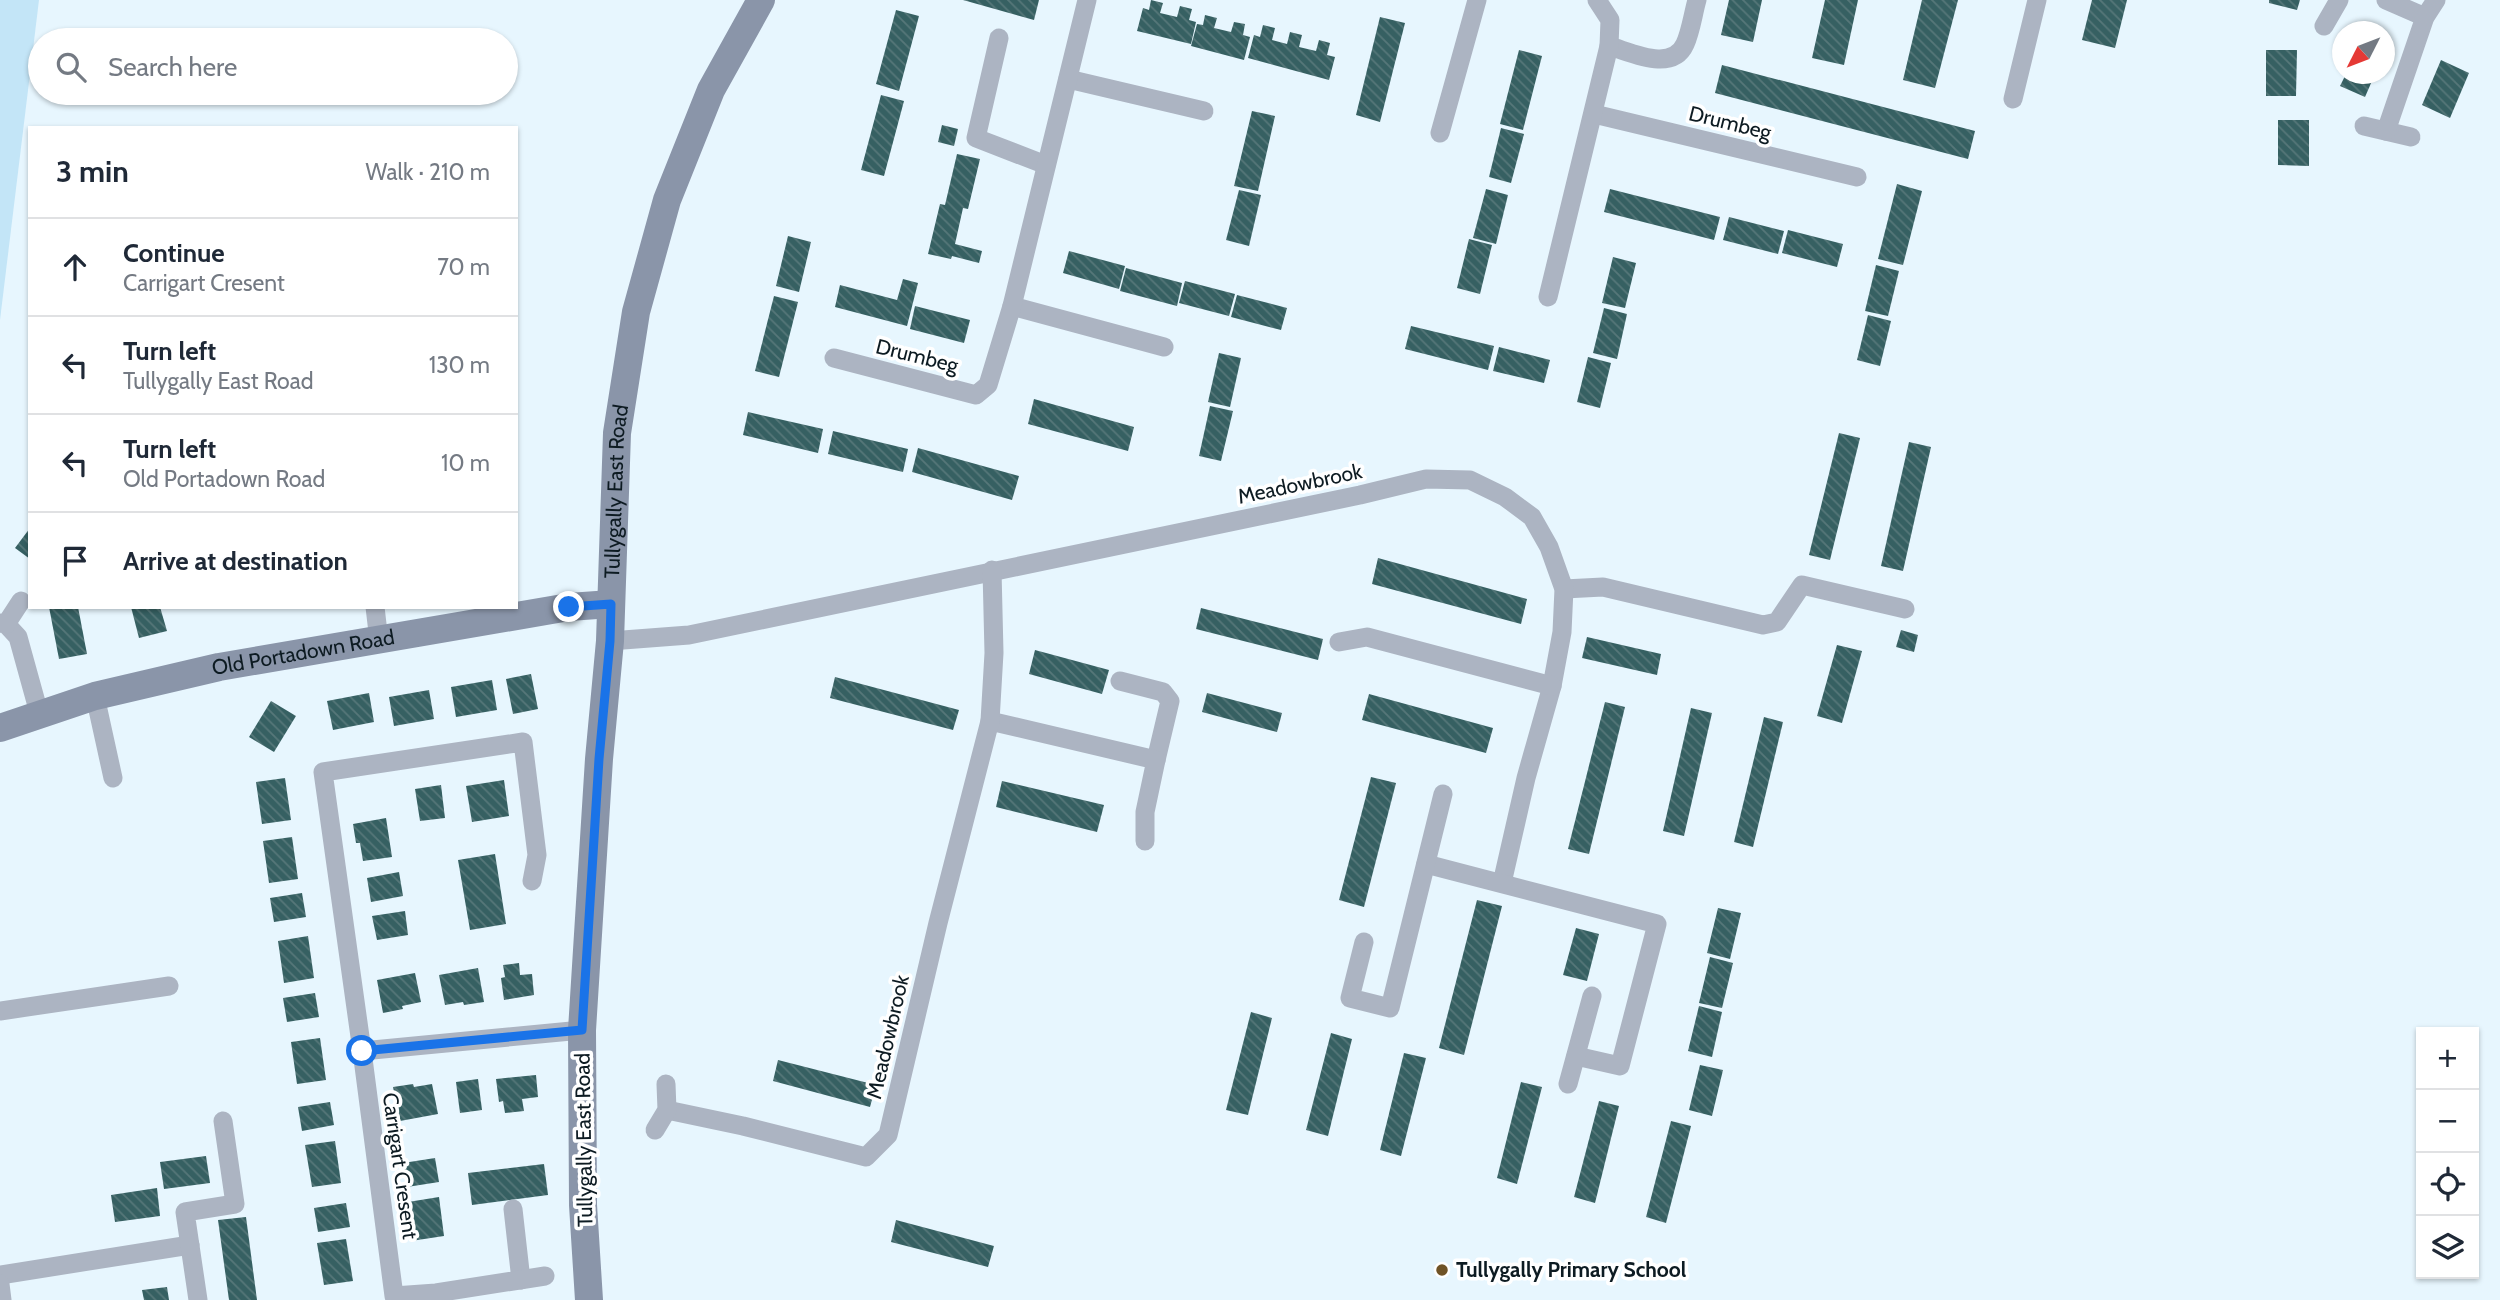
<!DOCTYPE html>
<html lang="en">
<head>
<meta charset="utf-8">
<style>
  body { margin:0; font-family:Cabin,sans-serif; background:#f6f6f7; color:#1f2937 }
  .controls { position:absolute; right:21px; bottom:21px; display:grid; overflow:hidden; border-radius:0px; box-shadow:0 2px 5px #0004 }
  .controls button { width:63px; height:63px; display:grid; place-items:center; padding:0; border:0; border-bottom:2px solid #e0e1e3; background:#fff; color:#1f2937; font:35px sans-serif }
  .compass { position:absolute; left:2332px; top:21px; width:63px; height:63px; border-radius:50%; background:#fff; box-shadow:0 2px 5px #0004; rotate:228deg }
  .stop { position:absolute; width:21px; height:21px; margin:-16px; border:5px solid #1a73e8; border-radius:50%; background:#fff }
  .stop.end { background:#1a73e8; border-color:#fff; box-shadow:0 2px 7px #0008 }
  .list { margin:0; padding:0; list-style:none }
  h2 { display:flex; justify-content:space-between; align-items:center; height:91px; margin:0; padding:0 28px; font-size:30px }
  h2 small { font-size:23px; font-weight:400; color:#747a83 }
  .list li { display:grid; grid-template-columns:46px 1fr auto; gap:21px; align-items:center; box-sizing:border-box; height:98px; padding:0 28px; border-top:2px solid #e0e1e3 }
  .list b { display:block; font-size:26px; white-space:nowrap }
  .list p { margin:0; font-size:23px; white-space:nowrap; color:#747a83 }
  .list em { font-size:23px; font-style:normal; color:#747a83 }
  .icon { flex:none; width:38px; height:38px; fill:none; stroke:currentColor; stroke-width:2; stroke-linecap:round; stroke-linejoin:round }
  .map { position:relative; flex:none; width:2500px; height:1300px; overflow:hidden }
  .search { position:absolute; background:#fff; box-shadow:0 2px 5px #0004; left:28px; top:28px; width:490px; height:77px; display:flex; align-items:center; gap:18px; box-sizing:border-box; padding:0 24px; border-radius:38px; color:#747a83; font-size:26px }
  .panel { position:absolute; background:#fff; box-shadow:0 2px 5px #0004; left:28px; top:126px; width:490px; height:483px; border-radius:0px }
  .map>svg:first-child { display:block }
</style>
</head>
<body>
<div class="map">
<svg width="2500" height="1300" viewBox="0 0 2500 1300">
  <defs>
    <pattern id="building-back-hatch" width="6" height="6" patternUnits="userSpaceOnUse" patternTransform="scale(1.75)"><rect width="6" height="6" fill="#366062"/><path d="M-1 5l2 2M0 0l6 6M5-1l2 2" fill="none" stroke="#567779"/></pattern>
  </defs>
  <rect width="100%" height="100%" fill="#e7f6fe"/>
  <path fill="#c3e5f7" d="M0 0H39L0 320Z"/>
  <g fill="url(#building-back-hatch)">
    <path d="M963 0H1039L1034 20Z"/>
    <path d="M1151 0 1163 3 1160 13 1177 17 1180 6 1192 9 1189 20 1196 22 1191 44 1137 31 1143 8 1149 10Z"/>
    <path d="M1729 0H1762L1753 42 1721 35Z"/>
    <path d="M1825 0H1858L1844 65 1812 58Z"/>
    <path d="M1922 0H1958L1935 88 1903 80Z"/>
    <path d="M2092 0H2127L2115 48 2082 40Z"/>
    <path d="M2269 0H2300L2297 10 2269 3Z"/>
    <path d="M896 10 919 16 899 91 876 84Z"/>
    <path d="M1205 15 1217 18 1214 28 1231 32 1234 22 1245 24 1243 35 1250 37 1244 60 1191 46 1197 24 1203 25Z"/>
    <path d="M1380 17 1405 23 1380 122 1356 115Z"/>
    <path d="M1263 25 1275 28 1272 40 1287 44 1290 32 1302 35 1299 47 1316 51 1319 40 1330 43 1327 55 1335 57 1329 80 1248 58 1254 35 1260 37Z"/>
    <path d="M1519 50 1542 56 1523 130 1500 124Z"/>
    <path d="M2266 50H2297L2296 96H2266Z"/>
    <path d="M2441 60 2469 73 2450 118 2422 105Z"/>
    <path d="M1722 65 1975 131 1968 159 1715 93Z"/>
    <path d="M2346 74H2375L2365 97 2340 86Z"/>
    <path d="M881 95 904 101 884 176 861 170Z"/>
    <path d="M1252 111 1275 116 1258 191 1234 186Z"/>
    <path d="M2278 120H2309V166L2278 165Z"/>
    <path d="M942 125 958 129 954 146 938 142Z"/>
    <path d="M1501 128 1524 134 1511 183 1489 177Z"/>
    <path d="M957 154 980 159 968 209 963 208 955 244 982 251 979 263 952 256 951 259 928 254 940 204 945 205Z"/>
    <path d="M1897 184 1922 191 1903 265 1878 259Z"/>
    <path d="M1486 189 1508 195 1496 244 1473 238Z"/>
    <path d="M1610 189 1720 217 1714 240 1604 212Z"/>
    <path d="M1239 190 1261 195 1249 246 1226 240Z"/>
    <path d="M1729 217 1784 231 1778 254 1723 240Z"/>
    <path d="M1788 230 1843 244 1837 267 1782 253Z"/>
    <path d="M788 236 811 242 799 292 776 286Z"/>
    <path d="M1469 239 1492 245 1480 294 1457 288Z"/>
    <path d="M1069 251 1125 266 1119 289 1063 273Z"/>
    <path d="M1613 257 1636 263 1625 308 1602 303Z"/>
    <path d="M1876 265 1899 271 1888 316 1865 311Z"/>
    <path d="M1126 268 1182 283 1177 306 1120 291Z"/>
    <path d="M903 279 918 283 907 326 835 307 840 285 897 300Z"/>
    <path d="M1185 281 1235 294 1229 316 1179 303Z"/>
    <path d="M1237 295 1287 308 1281 330 1231 317Z"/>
    <path d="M774 296 798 302 779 377 755 371Z"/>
    <path d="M915 306 970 320 964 343 910 329Z"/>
    <path d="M1604 308 1627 314 1617 359 1593 353Z"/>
    <path d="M1868 315 1891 321 1880 366 1857 360Z"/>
    <path d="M1411 326 1494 346 1488 370 1405 349Z"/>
    <path d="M1499 347 1550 360 1544 383 1493 371Z"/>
    <path d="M1219 353 1241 358 1230 407 1208 402Z"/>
    <path d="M1588 357 1611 363 1600 408 1577 402Z"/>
    <path d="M1034 399 1134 427 1128 451 1028 424Z"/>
    <path d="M1210 406 1233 411 1221 461 1199 456Z"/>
    <path d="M748 412 823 429 818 453 743 435Z"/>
    <path d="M833 431 908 449 903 472 828 454Z"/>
    <path d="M1839 433 1860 438 1830 560 1809 555Z"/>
    <path d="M1909 442 1931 447 1903 571 1881 566Z"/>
    <path d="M918 448 1019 476 1012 500 912 472Z"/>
    <path d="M30 528V559L15 548Z"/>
    <path d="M1378 558 1527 599 1521 624 1372 584Z"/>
    <path d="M49 607H78L87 654 59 659Z"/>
    <path d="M131 607H160L167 631 139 638Z"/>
    <path d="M1201 608 1323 639 1318 660 1196 629Z"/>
    <path d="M1901 630 1918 635 1914 652 1896 647Z"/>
    <path d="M1587 637 1661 654 1657 675 1582 658Z"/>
    <path d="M1837 645 1862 651 1842 723 1817 716Z"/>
    <path d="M1035 650 1109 670 1102 694 1029 674Z"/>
    <path d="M531 674 538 709 513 714 506 679Z"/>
    <path d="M835 677 959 710 953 730 830 698Z"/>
    <path d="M492 680 497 710 456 717 451 687Z"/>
    <path d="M429 690 434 719 394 726 389 697Z"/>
    <path d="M369 693 374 722 333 730 327 701Z"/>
    <path d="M1207 693 1282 713 1277 732 1202 712Z"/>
    <path d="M1369 694 1493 728 1486 753 1362 720Z"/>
    <path d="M271 701 296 716 274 752 249 737Z"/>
    <path d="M1605 702 1625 707 1589 854 1568 849Z"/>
    <path d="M1691 708 1712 713 1684 836 1663 831Z"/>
    <path d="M1764 717 1783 722 1753 847 1734 842Z"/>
    <path d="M1371 777 1396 783 1364 907 1339 900Z"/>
    <path d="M285 778 291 820 262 824 256 782Z"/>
    <path d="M504 780 509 816 472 822 466 786Z"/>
    <path d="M1002 781 1104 805 1097 832 996 807Z"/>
    <path d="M441 785 445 818 420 821 415 789Z"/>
    <path d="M386 818 392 857 363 861 360 843H356L353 824Z"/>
    <path d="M292 837 298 879 269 883 263 841Z"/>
    <path d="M495 854 506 924 470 930 458 860Z"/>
    <path d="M399 872 403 896 371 902 367 878Z"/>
    <path d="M302 893 306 917 274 922 270 898Z"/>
    <path d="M1477 900 1502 906 1464 1055 1439 1048Z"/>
    <path d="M1718 908 1741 913 1730 959 1707 953Z"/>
    <path d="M405 911 408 935 377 940 372 916Z"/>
    <path d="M1576 928 1599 934 1587 981 1563 975Z"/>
    <path d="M308 936 314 978 284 983 278 941Z"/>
    <path d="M1710 957 1733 963 1722 1008 1699 1003Z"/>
    <path d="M519 963 520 975 532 974 534 995 504 1000 501 978 505 977 503 965Z"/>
    <path d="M478 968 484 1002 464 1005 463 1002 445 1005 439 975Z"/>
    <path d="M415 973 421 1002 402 1006 403 1009 383 1013 377 980Z"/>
    <path d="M315 993 319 1017 287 1022 283 998Z"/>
    <path d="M1699 1006 1722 1012 1712 1057 1688 1051Z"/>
    <path d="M1251 1012 1272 1018 1248 1115 1226 1110Z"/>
    <path d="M1331 1033 1352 1039 1328 1136 1306 1130Z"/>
    <path d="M320 1038 326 1080 297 1084 291 1042Z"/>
    <path d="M1404 1053 1426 1058 1401 1156 1380 1150Z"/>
    <path d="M778 1060 876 1085 870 1107 773 1081Z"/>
    <path d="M1700 1065 1723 1070 1712 1116 1689 1110Z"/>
    <path d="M536 1075 538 1097 522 1099 524 1111 505 1113 503 1101 499 1102 496 1079Z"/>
    <path d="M478 1079 482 1110 460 1113 456 1082Z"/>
    <path d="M1521 1082 1542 1087 1517 1184 1497 1178Z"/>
    <path d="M413 1084 414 1087 432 1084 438 1114 400 1121 393 1087Z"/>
    <path d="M1599 1101 1619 1106 1595 1203 1574 1197Z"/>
    <path d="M330 1102 334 1125 302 1131 298 1107Z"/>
    <path d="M1671 1121 1691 1126 1666 1223 1646 1217Z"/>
    <path d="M335 1141 341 1183 312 1187 305 1145Z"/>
    <path d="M206 1156 210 1183 164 1189 160 1162Z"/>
    <path d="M435 1158 439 1182 407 1187 403 1163Z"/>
    <path d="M544 1164 548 1195 472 1205 468 1173Z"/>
    <path d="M157 1188 160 1216 115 1222 111 1195Z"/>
    <path d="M439 1197 444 1236 411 1241 408 1221 411 1220 408 1202Z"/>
    <path d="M346 1203 350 1227 318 1232 314 1208Z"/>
    <path d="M246 1217 257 1300H229L218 1220Z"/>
    <path d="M896 1220 994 1246 988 1267 891 1242Z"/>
    <path d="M346 1239 353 1281 324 1285 317 1243Z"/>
    <path d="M167 1287 169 1300H144L142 1290Z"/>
  </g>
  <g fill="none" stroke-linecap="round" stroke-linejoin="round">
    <g stroke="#acb4c2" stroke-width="19">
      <path d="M2386 0 2425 17"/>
      <path d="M2324 26 2339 0"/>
      <path d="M999 38 976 138 1046 165"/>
      <path d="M1609 46C1631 52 1672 73 1685 44 1691 31 1693 14 1697 0"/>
      <path d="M1068 79 1204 111"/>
      <path d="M2013 99 2037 0"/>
      <path d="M1594 114 1857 177"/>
      <path d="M2364 126 2411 137"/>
      <path d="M2386 131 2425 17 2436 0"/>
      <path d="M1440 133 1477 0"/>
      <path d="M1548 297 1609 46 1610 20 1597 0"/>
      <path d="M1012 306 1164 347"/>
      <path d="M834 358 976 395 988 385 1012 306 1087 0"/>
      <path d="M1564 589 1603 587 1763 625 1777 622 1802 585 1905 609"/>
      <path d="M375 607 379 641"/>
      <path d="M0 623 6 624 18 637 39 713"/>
      <path d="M6 624 21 601"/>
      <path d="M610 641 689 635 1360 495 1426 479 1470 480 1505 497 1532 517 1549 547 1564 589 1562 632 1552 686 1526 778 1502 883"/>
      <path d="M1339 642 1367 637 1552 686"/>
      <path d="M1120 681 1163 692 1170 701 1156 760"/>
      <path d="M95 696 113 778"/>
      <path d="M990 721 1156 760 1145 812V841"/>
      <path d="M1426 864 1657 924 1620 1066 1576 1056"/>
      <path d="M1364 942 1350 998 1390 1008 1443 794"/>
      <path d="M0 1011 169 986"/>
      <path d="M362 1051 323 772 523 742 537 855 532 881"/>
      <path d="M1568 1084 1592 996"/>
      <path d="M667 1110 743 1126 866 1157 888 1135 938 923 990 721 994 653 992 570"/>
      <path d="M655 1130 667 1110 666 1084"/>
      <path d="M513 1209 521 1280"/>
      <path d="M0 1275 190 1245"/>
      <path d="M545 1276 436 1293 394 1296 362 1051 582 1030"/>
      <path d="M0 1284 2 1300"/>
      <path d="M198 1300 185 1212 235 1204 223 1121"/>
    </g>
    <g stroke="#8a95a9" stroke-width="28">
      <path id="s1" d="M0 728 95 696 219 667 569 607 611 604"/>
      <path id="s2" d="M589 1300 583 1205 582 1030 599 759 610 641 617 433 636 312 667 200 711 90 761 0"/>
    </g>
  </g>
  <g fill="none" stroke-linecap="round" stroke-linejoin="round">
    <path stroke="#1a73e8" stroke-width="9" d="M362 1051 582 1030 599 759 610 641 611 604 569 607"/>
  </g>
  <circle fill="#6f5326" stroke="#fff" stroke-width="2.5" cx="1442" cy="1270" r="7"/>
  <g text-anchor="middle" stroke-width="7" stroke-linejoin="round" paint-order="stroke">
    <g font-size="21" fill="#0d1b22" stroke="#fff">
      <text transform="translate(1730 123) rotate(14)" y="7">Drumbeg</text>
      <text transform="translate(917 356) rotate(14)" y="7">Drumbeg</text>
      <text transform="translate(1300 484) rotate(-12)" y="7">Meadowbrook</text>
      <text dy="7" stroke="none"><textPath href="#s2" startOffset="810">Tullygally East Road</textPath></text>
      <text dy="7" stroke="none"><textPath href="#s1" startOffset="313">Old Portadown Road</textPath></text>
      <text transform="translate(888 1037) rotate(-77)" y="7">Meadowbrook</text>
      <text transform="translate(584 1140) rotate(-91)" y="7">Tullygally East Road</text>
      <text transform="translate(400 1166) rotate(82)" y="7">Carrigart Cresent</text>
    </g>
    <g font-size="21" font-weight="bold" fill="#0d1b22" stroke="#fff" text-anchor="start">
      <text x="1456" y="1277">Tullygally Primary School</text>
    </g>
  </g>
</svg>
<div class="controls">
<button>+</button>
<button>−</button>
<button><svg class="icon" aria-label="locate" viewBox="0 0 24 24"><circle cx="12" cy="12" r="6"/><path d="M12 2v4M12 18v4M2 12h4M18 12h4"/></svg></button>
<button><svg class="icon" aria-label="layers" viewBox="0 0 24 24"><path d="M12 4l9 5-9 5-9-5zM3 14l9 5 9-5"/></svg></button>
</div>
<svg class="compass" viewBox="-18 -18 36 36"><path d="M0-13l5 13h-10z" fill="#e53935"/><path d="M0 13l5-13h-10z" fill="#747a83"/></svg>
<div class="stop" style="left:362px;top:1051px"></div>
<div class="stop end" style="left:569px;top:607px"></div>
<div class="search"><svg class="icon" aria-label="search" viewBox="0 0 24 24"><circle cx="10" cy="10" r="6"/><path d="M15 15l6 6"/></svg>Search here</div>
<section class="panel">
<h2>3 min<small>Walk · 210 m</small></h2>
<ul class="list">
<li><svg class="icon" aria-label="ahead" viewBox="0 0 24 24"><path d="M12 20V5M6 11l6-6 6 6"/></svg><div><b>Continue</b><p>Carrigart Cresent</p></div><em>70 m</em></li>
<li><svg class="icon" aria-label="left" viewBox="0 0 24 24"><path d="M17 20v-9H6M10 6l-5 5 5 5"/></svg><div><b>Turn left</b><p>Tullygally East Road</p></div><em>130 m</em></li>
<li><svg class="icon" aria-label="left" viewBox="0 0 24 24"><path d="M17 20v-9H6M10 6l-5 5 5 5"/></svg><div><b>Turn left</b><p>Old Portadown Road</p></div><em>10 m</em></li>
<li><svg class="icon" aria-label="arrive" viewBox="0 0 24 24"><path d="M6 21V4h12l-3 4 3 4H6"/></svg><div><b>Arrive at destination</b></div></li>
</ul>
</section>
</div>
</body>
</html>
